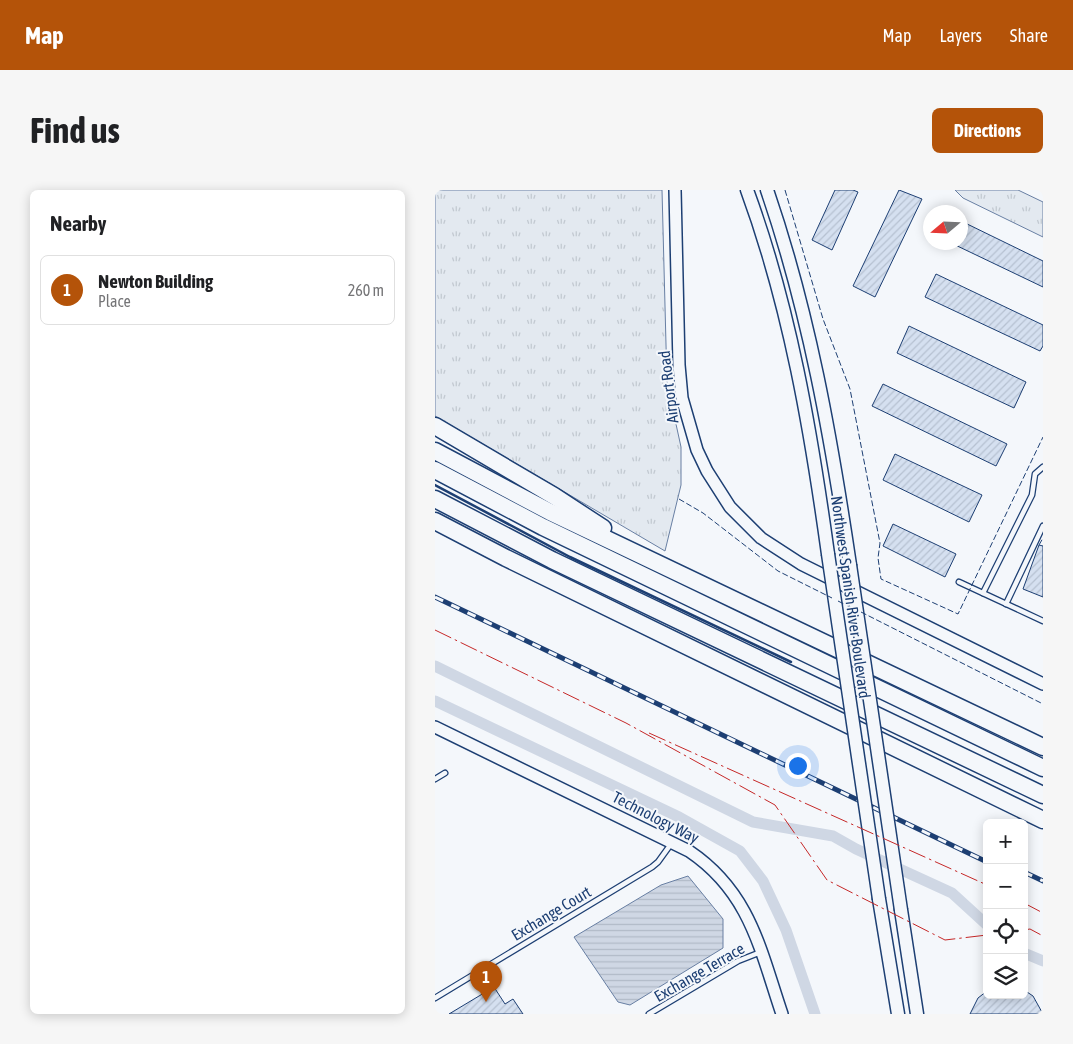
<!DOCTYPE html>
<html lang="en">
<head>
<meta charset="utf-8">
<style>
  body { margin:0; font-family:"Asap Condensed",sans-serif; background:#f6f6f6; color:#202124 }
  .controls { position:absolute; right:15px; bottom:15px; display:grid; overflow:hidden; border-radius:8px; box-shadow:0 2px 12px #0003 }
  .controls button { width:45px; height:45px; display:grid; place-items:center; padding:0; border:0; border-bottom:1px solid #e0e0e0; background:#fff; color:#202124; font:25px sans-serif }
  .compass { position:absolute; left:488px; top:15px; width:45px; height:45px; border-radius:50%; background:#fff; box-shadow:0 2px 12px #0003; rotate:251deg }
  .you { position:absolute; left:362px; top:575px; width:18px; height:18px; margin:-12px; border:4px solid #fff; border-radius:50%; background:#1a73e8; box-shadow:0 0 0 8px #1a73e833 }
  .badge { display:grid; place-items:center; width:32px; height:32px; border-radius:50%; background:#b45309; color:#fff; font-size:16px; font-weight:700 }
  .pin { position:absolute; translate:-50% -41px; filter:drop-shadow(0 1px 2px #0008) }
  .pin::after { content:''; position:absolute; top:26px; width:18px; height:15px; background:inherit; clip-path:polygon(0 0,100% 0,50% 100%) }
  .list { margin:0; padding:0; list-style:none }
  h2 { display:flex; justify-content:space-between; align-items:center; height:65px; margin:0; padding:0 20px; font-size:21px }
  h2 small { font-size:16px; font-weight:400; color:#757577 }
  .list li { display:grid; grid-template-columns:32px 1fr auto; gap:15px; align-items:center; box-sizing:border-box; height:70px; margin:0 10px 10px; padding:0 10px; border:1px solid #e0e0e0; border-radius:8px }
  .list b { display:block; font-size:19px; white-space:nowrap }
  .list p { margin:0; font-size:16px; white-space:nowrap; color:#757577 }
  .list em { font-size:16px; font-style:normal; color:#757577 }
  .icon { flex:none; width:28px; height:28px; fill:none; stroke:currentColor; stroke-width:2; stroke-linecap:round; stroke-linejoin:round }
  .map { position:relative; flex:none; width:608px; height:824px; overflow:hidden; border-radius:8px }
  header { display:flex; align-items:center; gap:30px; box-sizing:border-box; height:70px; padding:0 25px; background:#b45309; color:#fff }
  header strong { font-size:24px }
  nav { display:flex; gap:28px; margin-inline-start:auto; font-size:18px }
  .intro { display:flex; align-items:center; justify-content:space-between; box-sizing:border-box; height:120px; padding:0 30px }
  h1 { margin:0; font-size:35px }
  .button { padding:12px 22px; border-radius:8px; background:#b45309; color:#fff; font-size:18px; font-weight:700 }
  main { display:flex; gap:30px; padding:0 30px }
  aside { flex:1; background:#fff; border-radius:8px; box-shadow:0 2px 12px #0003 }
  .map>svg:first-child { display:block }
</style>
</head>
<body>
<header>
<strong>Map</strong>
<nav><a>Map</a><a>Layers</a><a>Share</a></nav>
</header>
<div class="intro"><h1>Find us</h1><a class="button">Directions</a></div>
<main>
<aside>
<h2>Nearby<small></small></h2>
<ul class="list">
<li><span class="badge">1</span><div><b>Newton Building</b><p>Place</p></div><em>260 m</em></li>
</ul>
</aside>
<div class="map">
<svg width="608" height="824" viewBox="0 0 608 824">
  <defs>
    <pattern id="grass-tufts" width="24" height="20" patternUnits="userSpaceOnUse" patternTransform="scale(1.25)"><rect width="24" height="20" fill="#e3e9f0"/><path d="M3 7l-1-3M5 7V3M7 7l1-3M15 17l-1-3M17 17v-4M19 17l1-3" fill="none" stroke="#c2c9d1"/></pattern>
    <pattern id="water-rules" width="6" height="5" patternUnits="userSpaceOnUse" patternTransform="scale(1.25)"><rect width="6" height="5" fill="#cfd7e4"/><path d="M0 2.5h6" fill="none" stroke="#b1bac7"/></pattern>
    <pattern id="building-hatch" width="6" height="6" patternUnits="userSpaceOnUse" patternTransform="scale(1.25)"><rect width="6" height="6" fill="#d5e0f0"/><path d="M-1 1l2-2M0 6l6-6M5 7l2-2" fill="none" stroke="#b6c1d1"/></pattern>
  </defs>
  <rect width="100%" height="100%" fill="#f4f7fb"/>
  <g fill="url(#grass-tufts)" stroke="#687fa3">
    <path d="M0 0H227L232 193 246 257V295L230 361 0 226Z"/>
    <path d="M520 0H583L608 12V47L528 8Z"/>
  </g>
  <path fill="url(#water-rules)" stroke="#687fa3" d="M253 686 288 729V758L195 815 183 812 139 747 226 695Z"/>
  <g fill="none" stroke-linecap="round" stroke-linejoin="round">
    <g stroke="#cfd7e4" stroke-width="11">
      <path d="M0 476 318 632 398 646 421 659 517 703 552 735"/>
      <path d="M0 511 244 627 305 661 328 691 351 740 380 824"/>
      <path d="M589 763 608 771"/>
    </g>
  </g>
  <g fill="url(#building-hatch)" stroke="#1d3f73">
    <path d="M400 0H418L423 2 397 60 377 50Z"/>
    <path d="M464 0 487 9 440 107 418 96Z"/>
    <path d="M526 31 608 71V97L514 52H526Z"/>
    <path d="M501 84 608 135V156L605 161 490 107Z"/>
    <path d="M474 136 591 192 579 218 462 163Z"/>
    <path d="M448 194 572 254 561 276 437 216Z"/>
    <path d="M460 264 547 305 534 332 448 290Z"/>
    <path d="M458 334 521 364 510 387 448 356Z"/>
    <path d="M604 355 608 356V407L588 399Z"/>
    <path d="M59 797 70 814 78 809 88 824H14Z"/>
    <path d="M589 800 598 806 608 824H535L543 808 552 801V805H589Z"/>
  </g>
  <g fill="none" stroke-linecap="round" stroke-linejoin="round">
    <g stroke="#1d3f73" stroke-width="7">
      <g id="service">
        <path d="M524 392 608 431"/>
        <path d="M548 403 597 305 600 284 608 277"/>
        <path d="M571 414 608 336"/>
        <path d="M0 589 10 583"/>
        <path d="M0 808 217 677 223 672 236 654"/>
        <path d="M214 824 303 771 326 762"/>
      </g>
    </g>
    <g stroke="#1d3f73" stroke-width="14">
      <g id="tertiary">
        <path d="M240 0 244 175 247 208 262 260 272 281 295 317 326 348 366 374 608 494"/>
        <path d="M0 537 254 661C315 702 325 759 347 824"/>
      </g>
    </g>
    <g stroke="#1d3f73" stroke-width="15">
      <g id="secondary">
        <path d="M312 0C355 117 376 241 393 364"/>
        <path d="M332 0C374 122 396 247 415 375"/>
        <path d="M444 709 463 824"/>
        <path d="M466 720 482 824"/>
      </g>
    </g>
    <g stroke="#1d3f73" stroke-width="19">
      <g id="motorway">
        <path d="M0 236 119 306 168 338"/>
        <path d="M0 261 115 322 608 557"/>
        <path d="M0 280 108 337 608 578"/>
        <path d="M0 309 117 370 608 605"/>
        <path d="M0 331 71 368 608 630"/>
      </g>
    </g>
    <use href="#service" stroke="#f4f7fb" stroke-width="4.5"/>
    <use href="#tertiary" stroke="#f4f7fb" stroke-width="11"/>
    <use href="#secondary" stroke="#f4f7fb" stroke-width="12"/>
    <use href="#motorway" stroke="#f4f7fb" stroke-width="16"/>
    <g stroke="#1d3f73" stroke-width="5">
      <g id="rail">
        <path d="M0 407 552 672"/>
        <path d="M589 682 608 691"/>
      </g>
    </g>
    <use href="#rail" stroke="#f4f7fb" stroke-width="3" stroke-dasharray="9" stroke-linecap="butt"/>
    <g stroke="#1d3f73" stroke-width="15" stroke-linecap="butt">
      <g id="secondary-bridge">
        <path d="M393 364 444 709"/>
        <path d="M415 375 466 720"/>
      </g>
    </g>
    <use href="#secondary-bridge" stroke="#f4f7fb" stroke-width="12"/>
    <g stroke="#1d3f73" stroke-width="1" stroke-dasharray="6 2.5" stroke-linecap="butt">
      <path d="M350 0 388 129 415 199 445 353 443 368 446 389 523 424 608 247"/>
      <path d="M244 309 268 323 343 381 397 408"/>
      <path d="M604 355 608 348"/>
      <path d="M403 411 417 418"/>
      <path d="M426 422 608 514"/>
    </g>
    <path stroke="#1d3f73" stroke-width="2.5" d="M0 295 135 367 356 472"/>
    <g stroke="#c62828" stroke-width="1" stroke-dasharray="18 4 2.5 4" stroke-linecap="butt">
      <path d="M0 440 191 533 340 615 392 690 510 750 552 745"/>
      <path d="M214 543 552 695"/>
      <path d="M589 713 608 723"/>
      <path d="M589 740 595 739 608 746"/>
    </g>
  </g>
  <g text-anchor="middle" stroke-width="4" stroke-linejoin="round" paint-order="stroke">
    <g font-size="16" fill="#1d3f73" stroke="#f4f7fb">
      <text transform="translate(233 197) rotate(-97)" y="6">Airport Road</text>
      <text transform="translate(416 407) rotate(82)" y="6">Northwest Spanish River Boulevard</text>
      <text transform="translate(221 627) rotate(27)" y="6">Technology Way</text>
      <text transform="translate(116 723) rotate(-31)" y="6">Exchange Court</text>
      <text transform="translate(264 782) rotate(-30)" y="6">Exchange Terrace</text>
    </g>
  </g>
</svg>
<div class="controls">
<button>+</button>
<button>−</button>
<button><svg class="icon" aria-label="locate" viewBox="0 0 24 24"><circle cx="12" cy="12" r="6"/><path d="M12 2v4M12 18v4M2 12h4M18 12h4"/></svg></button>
<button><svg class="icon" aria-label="layers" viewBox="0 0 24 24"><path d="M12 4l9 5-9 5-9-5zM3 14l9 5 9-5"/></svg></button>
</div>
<svg class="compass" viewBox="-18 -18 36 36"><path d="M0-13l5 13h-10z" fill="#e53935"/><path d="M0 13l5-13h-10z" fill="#757577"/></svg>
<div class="you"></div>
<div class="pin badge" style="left:51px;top:812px">1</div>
</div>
</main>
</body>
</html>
